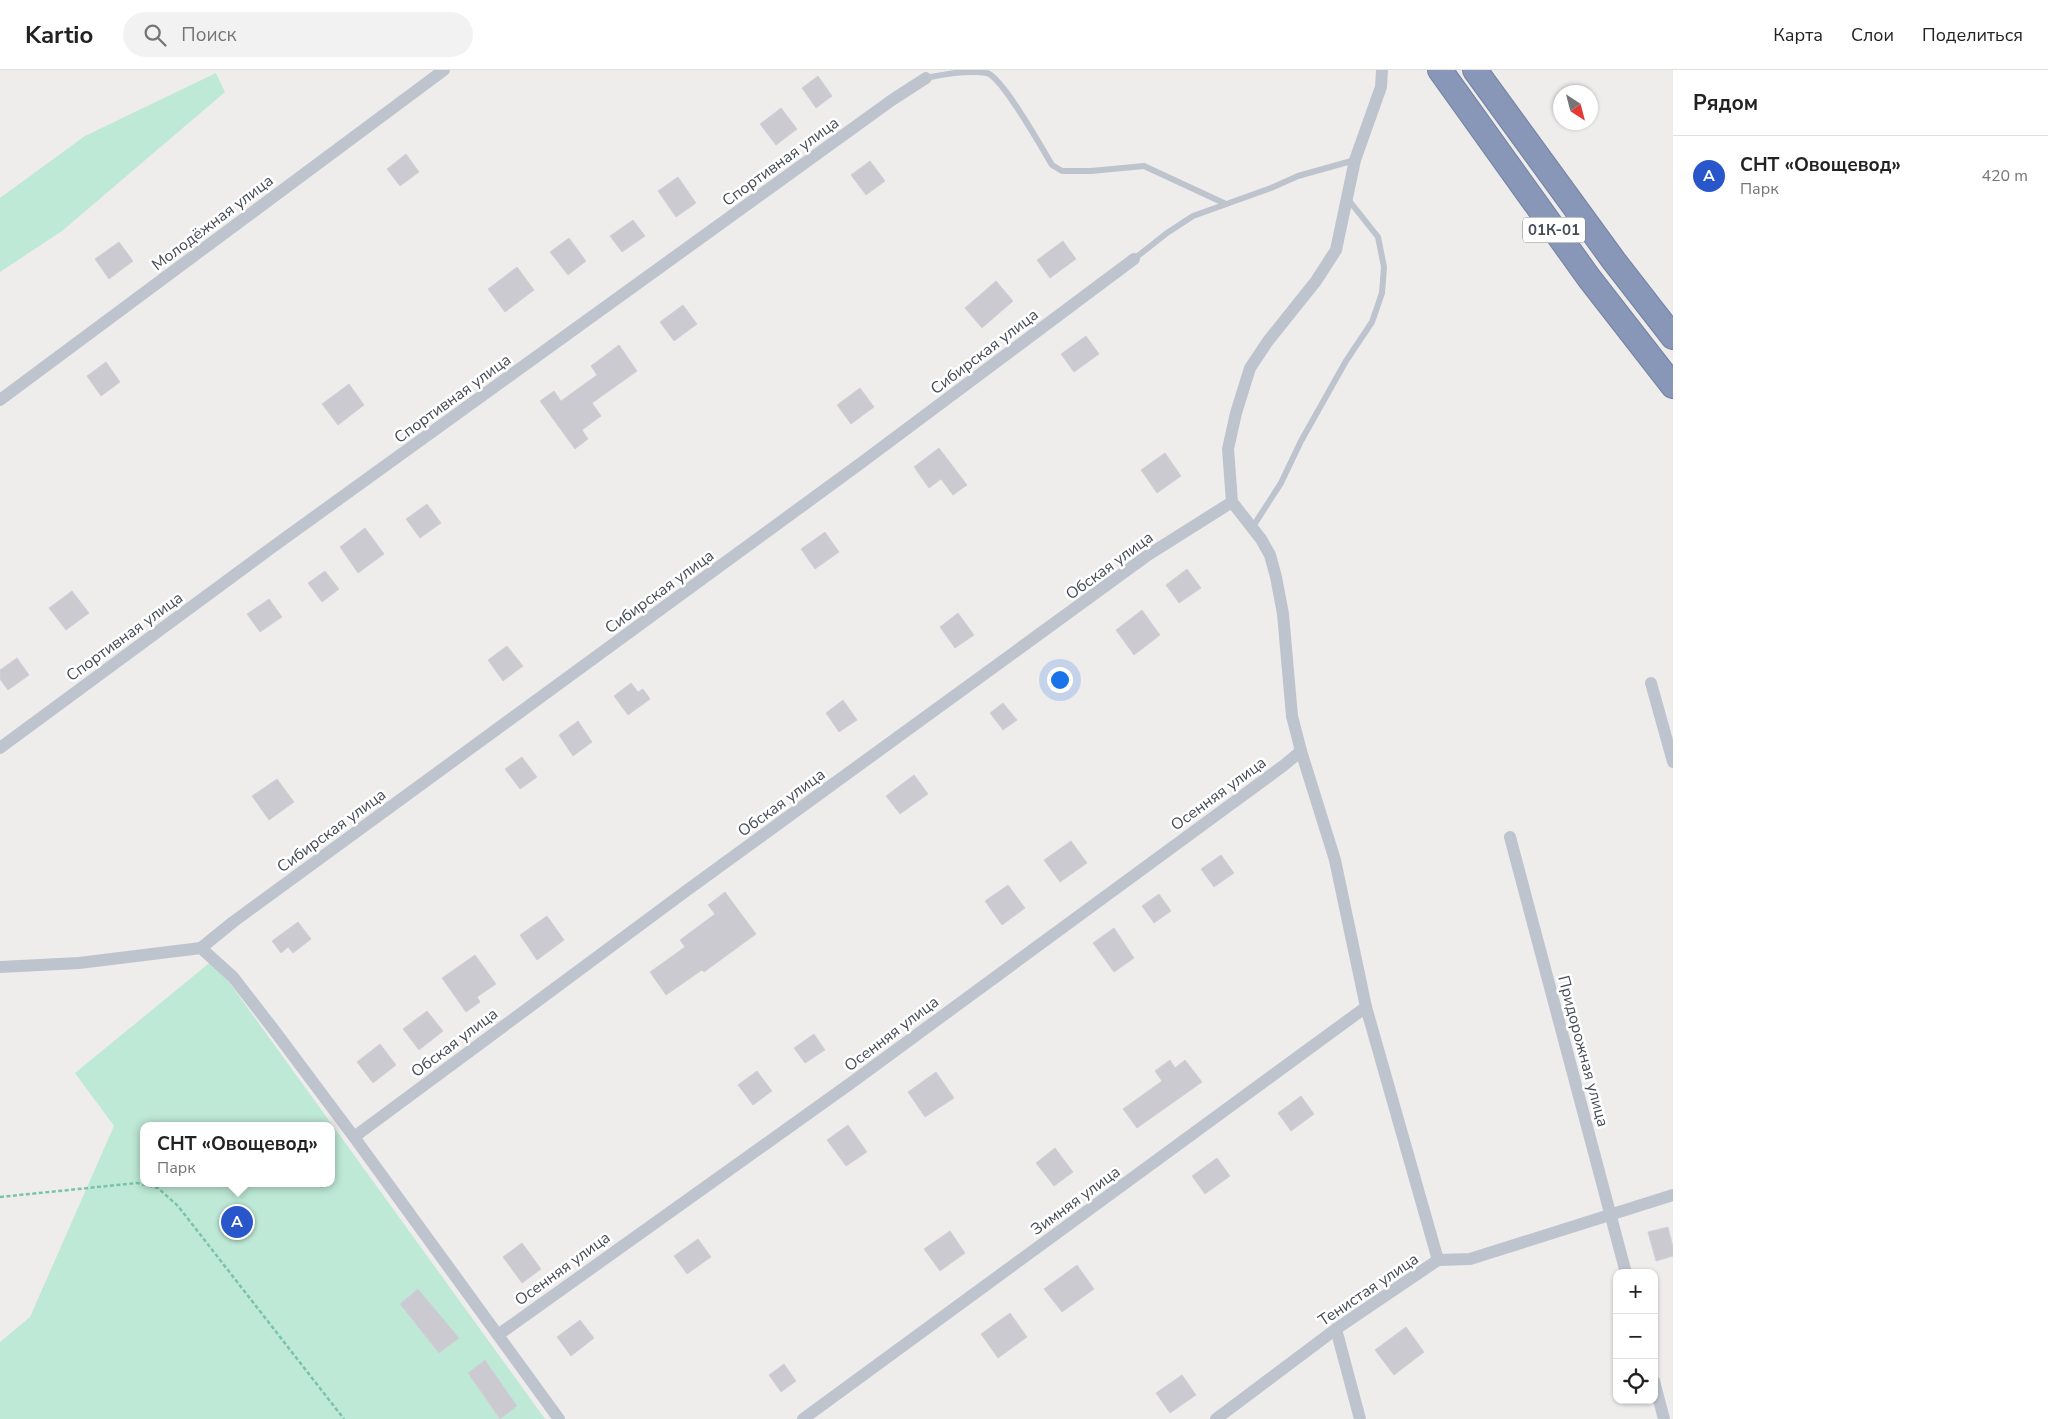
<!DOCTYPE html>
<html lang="ru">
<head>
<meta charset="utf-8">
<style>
  body { margin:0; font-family:"Nunito Sans",sans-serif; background:#f2f2f2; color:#222 }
  .controls { position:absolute; right:15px; bottom:15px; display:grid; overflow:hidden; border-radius:10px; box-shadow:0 1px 4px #0004 }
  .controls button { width:45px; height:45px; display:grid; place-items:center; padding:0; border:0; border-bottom:1px solid #e0e0e0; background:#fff; color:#222; font:25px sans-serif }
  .compass { position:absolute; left:1553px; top:15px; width:45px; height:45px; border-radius:50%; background:#fff; box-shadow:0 1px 4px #0004; rotate:144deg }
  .you { position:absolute; left:1059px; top:609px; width:18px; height:18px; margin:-12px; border:4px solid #fff; border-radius:50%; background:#1a73e8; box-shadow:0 0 0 8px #1a73e833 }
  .badge { display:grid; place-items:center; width:32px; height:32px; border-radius:50%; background:#2a56cb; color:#fff; font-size:16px; font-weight:700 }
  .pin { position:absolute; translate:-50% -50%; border:2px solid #fff; box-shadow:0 1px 5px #0006 }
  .popup { position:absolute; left:140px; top:1052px; width:195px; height:65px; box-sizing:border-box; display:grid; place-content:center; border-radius:10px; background:#fff; filter:drop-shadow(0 1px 4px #0005); font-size:16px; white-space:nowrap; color:#767676 }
  .popup b { font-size:19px; color:#222 }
  .popup::after { content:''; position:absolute; left:50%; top:100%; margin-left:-10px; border:10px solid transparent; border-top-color:#fff }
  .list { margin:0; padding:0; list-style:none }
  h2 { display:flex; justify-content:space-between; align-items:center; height:65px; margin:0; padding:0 20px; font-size:21px }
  h2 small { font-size:16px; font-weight:400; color:#767676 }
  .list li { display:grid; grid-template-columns:32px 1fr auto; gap:15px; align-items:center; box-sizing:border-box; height:80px; padding:0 20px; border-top:1px solid #e0e0e0 }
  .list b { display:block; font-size:19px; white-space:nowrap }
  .list p { margin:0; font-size:16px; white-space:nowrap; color:#767676 }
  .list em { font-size:16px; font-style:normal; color:#767676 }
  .icon { flex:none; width:28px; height:28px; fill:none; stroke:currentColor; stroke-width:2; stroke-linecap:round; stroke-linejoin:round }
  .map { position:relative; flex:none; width:1673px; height:1349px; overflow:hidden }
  header { display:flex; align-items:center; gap:30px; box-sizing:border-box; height:70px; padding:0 25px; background:#fff; border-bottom:1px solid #e0e0e0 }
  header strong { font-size:24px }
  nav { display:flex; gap:28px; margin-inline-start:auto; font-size:18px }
  .search { width:350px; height:45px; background:#f2f2f2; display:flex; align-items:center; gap:12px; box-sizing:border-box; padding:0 18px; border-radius:28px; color:#767676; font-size:19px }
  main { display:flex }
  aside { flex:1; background:#fff }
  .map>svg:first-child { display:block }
</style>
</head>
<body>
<header>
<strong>Kartio</strong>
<div class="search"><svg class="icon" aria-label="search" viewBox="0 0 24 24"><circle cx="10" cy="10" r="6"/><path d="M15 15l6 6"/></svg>Поиск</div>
<nav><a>Карта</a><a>Слои</a><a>Поделиться</a></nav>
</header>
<main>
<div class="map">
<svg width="1673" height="1349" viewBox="0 0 1673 1349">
  <rect width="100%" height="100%" fill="#efecec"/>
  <g fill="#bee9d6" fill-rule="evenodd">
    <path d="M216 3 225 22 62 161 0 202V128L85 66Z"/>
    <path d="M213 890 545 1349H0V1272L30 1247 114 1056 75 1003ZM143 1056H331V1113H143Z"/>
  </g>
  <g fill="#cacad0" stroke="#d0d1d7">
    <path d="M818 6 832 26 816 38 802 18Z"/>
    <path d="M781 38 797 59 776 75 760 54Z"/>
    <path d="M406 84 419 102 400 116 387 99Z"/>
    <path d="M870 91 885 111 866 125 851 105Z"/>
    <path d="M678 107 696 133 676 147 658 121Z"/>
    <path d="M633 150 645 166 622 182 610 166Z"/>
    <path d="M569 168 586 191 568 205 550 182Z"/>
    <path d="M1063 171 1076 189 1050 208 1037 190Z"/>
    <path d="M119 172 133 191 109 209 95 189Z"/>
    <path d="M517 197 534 220 505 242 488 219Z"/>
    <path d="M996 211 1013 231 982 258 965 238Z"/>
    <path d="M683 235 697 254 674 271 660 252Z"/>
    <path d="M1086 266 1099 284 1074 302 1061 284Z"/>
    <path d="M619 275 637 301 592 333 601 346 582 360 588 369 575 379 540 331 554 321 561 331 597 305 591 296Z"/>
    <path d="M106 292 120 312 101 326 87 306Z"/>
    <path d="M349 314 364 335 338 355 322 334Z"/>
    <path d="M860 318 874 337 851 354 837 335Z"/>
    <path d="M939 378 967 415 953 425 941 409 929 418 914 397Z"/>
    <path d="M1165 383 1181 406 1157 423 1141 400Z"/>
    <path d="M427 434 441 453 420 468 406 449Z"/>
    <path d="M365 458 384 484 358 503 340 477Z"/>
    <path d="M825 462 839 482 815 499 801 479Z"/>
    <path d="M1187 499 1201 518 1179 533 1166 515Z"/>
    <path d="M325 501 339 519 322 532 308 513Z"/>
    <path d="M72 521 89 543 66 560 49 538Z"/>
    <path d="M269 529 282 547 260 562 247 544Z"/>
    <path d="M1142 540 1160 565 1134 585 1116 560Z"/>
    <path d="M958 543 974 565 955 578 940 557Z"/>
    <path d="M507 576 523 596 503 611 488 590Z"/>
    <path d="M17 588 29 605 8 620 0 609V600Z"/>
    <path d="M631 613 638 622 643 619 650 629 628 645 614 626Z"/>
    <path d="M843 630 857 650 839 662 826 643Z"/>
    <path d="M1003 633 1017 650 1003 660 990 643Z"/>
    <path d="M578 651 592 672 573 686 559 665Z"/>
    <path d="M522 687 537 707 520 719 505 699Z"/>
    <path d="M914 705 928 724 900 744 886 726Z"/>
    <path d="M277 709 294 732 269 750 252 726Z"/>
    <path d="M1071 771 1087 793 1060 812 1044 790Z"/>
    <path d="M1221 785 1234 803 1214 817 1201 799Z"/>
    <path d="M1008 815 1025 838 1002 855 985 831Z"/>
    <path d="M725 822 756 864 704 902 702 900 666 925 650 902 685 877 680 870 715 844 708 835Z"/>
    <path d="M1159 824 1171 841 1154 853 1142 836Z"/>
    <path d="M547 846 564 870 537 890 520 865Z"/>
    <path d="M298 852 311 869 293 883 288 877 281 883 272 871Z"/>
    <path d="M1114 858 1134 888 1114 902 1093 873Z"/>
    <path d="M475 885 496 914 477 927 480 932 466 942 442 908Z"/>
    <path d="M427 941 443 961 419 980 403 959Z"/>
    <path d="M814 964 825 980 805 993 794 978Z"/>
    <path d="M380 974 396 995 373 1013 357 992Z"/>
    <path d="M1170 990 1175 998 1185 990 1202 1012 1137 1058 1123 1039 1162 1011 1155 1001Z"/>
    <path d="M757 1001 772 1021 753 1035 738 1015Z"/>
    <path d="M936 1002 954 1028 925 1047 908 1022Z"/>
    <path d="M1301 1026 1314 1044 1291 1061 1278 1043Z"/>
    <path d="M848 1055 867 1082 846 1096 827 1070Z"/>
    <path d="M1055 1078 1073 1102 1054 1116 1036 1093Z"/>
    <path d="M1217 1088 1230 1106 1205 1124 1192 1106Z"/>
    <path d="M1668 1157 1673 1177V1186L1656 1191 1648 1162Z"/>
    <path d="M950 1161 965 1183 940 1201 924 1179Z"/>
    <path d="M698 1169 711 1187 687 1204 674 1186Z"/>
    <path d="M522 1173 541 1199 522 1213 503 1187Z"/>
    <path d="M1077 1195 1094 1219 1062 1242 1044 1219Z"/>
    <path d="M418 1219 459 1268 439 1283 400 1234Z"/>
    <path d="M1010 1243 1027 1267 998 1288 981 1264Z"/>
    <path d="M580 1250 594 1268 571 1286 557 1267Z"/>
    <path d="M1406 1257 1424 1282 1394 1305 1375 1280Z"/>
    <path d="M485 1290 517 1336 500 1349 468 1303Z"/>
    <path d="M784 1294 796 1311 781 1322 769 1305Z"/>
    <path d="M1182 1305 1196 1325 1170 1343 1156 1323Z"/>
  </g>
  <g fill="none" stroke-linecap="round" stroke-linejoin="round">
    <g stroke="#7382a2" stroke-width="26">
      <g id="highway">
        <path d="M1440 0 1589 208 1673 316"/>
        <path d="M1475 0 1614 191 1673 267"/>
      </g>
    </g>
    <path stroke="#79c3ab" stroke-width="2.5" stroke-dasharray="4 2.5" stroke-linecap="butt" d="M0 1127 137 1113 158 1118 178 1136 344 1349"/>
    <g stroke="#bec4cd" stroke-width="6">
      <path d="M926 8C946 4 967 0 987 3 1002 7 1042 78 1052 95L1062 101H1091L1144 96 1226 134"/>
      <path d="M1134 189 1167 163 1193 146 1271 118 1298 106 1355 90"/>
      <path d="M1252 458 1281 413 1301 371 1346 291 1372 252 1382 223 1384 197 1378 167 1347 128"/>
    </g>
    <g stroke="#bec4cd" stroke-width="12">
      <path d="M1382 0 1381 17 1355 90 1336 180 1316 211 1268 271 1250 298 1236 343 1228 379 1232 432 1261 469 1270 485 1276 507 1283 544 1292 646 1301 681 1335 790 1366 937 1438 1190"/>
      <path d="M0 330 444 0"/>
      <path d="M1651 613 1673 692"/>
      <path d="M0 678 274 476 892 30 926 8"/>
      <path d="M1510 767 1626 1203"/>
      <path d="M201 878 233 852 861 393 1134 189"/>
      <path d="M0 897 79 893 201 878 233 907 274 960 354 1067 559 1349"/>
      <path d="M354 1067 686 821 1148 485 1232 432"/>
      <path d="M1336 1259 1360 1349"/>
      <path d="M498 1265 851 1013 1283 696 1301 681"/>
      <path d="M1654 1311 1664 1349"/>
      <path d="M803 1349 1366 937"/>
      <path d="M1216 1349 1336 1259 1438 1190 1470 1189 1673 1125"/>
    </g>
    <use href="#highway" stroke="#8897b7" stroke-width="24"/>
  </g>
  <g text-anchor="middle" stroke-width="5" stroke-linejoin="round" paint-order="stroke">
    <rect fill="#fff" stroke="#7e8289" stroke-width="1" x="1523" y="147.5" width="62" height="25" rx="4"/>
    <g font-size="15" font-weight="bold" fill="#464c57">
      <text x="1554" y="165">01К-01</text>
    </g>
    <g font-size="16" fill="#464c57" stroke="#fff">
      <text transform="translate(780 91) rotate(-36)" y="6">Спортивная улица</text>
      <text transform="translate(212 152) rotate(-37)" y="6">Молодёжная улица</text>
      <text transform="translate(984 281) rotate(-37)" y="6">Сибирская улица</text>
      <text transform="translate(452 328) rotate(-36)" y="6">Спортивная улица</text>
      <text transform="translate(1109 495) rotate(-36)" y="6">Обская улица</text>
      <text transform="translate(659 521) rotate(-36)" y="6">Сибирская улица</text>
      <text transform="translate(124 566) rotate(-36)" y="6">Спортивная улица</text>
      <text transform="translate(1218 723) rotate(-36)" y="6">Осенняя улица</text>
      <text transform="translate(781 732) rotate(-36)" y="6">Обская улица</text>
      <text transform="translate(331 760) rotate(-36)" y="6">Сибирская улица</text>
      <text transform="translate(891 963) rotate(-37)" y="6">Осенняя улица</text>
      <text transform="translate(454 972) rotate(-37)" y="6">Обская улица</text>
      <text transform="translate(1584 981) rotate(75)" y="6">Придорожная улица</text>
      <text transform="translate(1075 1130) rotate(-36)" y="6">Зимняя улица</text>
      <text transform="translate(562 1198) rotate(-36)" y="6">Осенняя улица</text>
      <text transform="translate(1368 1219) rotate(-34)" y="6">Тенистая улица</text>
    </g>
  </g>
</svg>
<div class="controls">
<button>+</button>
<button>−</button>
<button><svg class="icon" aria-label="locate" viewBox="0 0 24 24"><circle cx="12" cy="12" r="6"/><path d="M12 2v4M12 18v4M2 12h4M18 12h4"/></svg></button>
</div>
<svg class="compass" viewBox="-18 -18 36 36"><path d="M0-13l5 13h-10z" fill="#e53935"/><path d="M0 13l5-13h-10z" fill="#767676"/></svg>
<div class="you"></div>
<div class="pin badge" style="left:237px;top:1152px">A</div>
<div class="popup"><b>СНТ «Овощевод»</b>Парк</div>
</div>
<aside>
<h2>Рядом<small></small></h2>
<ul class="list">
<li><span class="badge">A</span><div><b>СНТ «Овощевод»</b><p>Парк</p></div><em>420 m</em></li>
</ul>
</aside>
</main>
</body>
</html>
